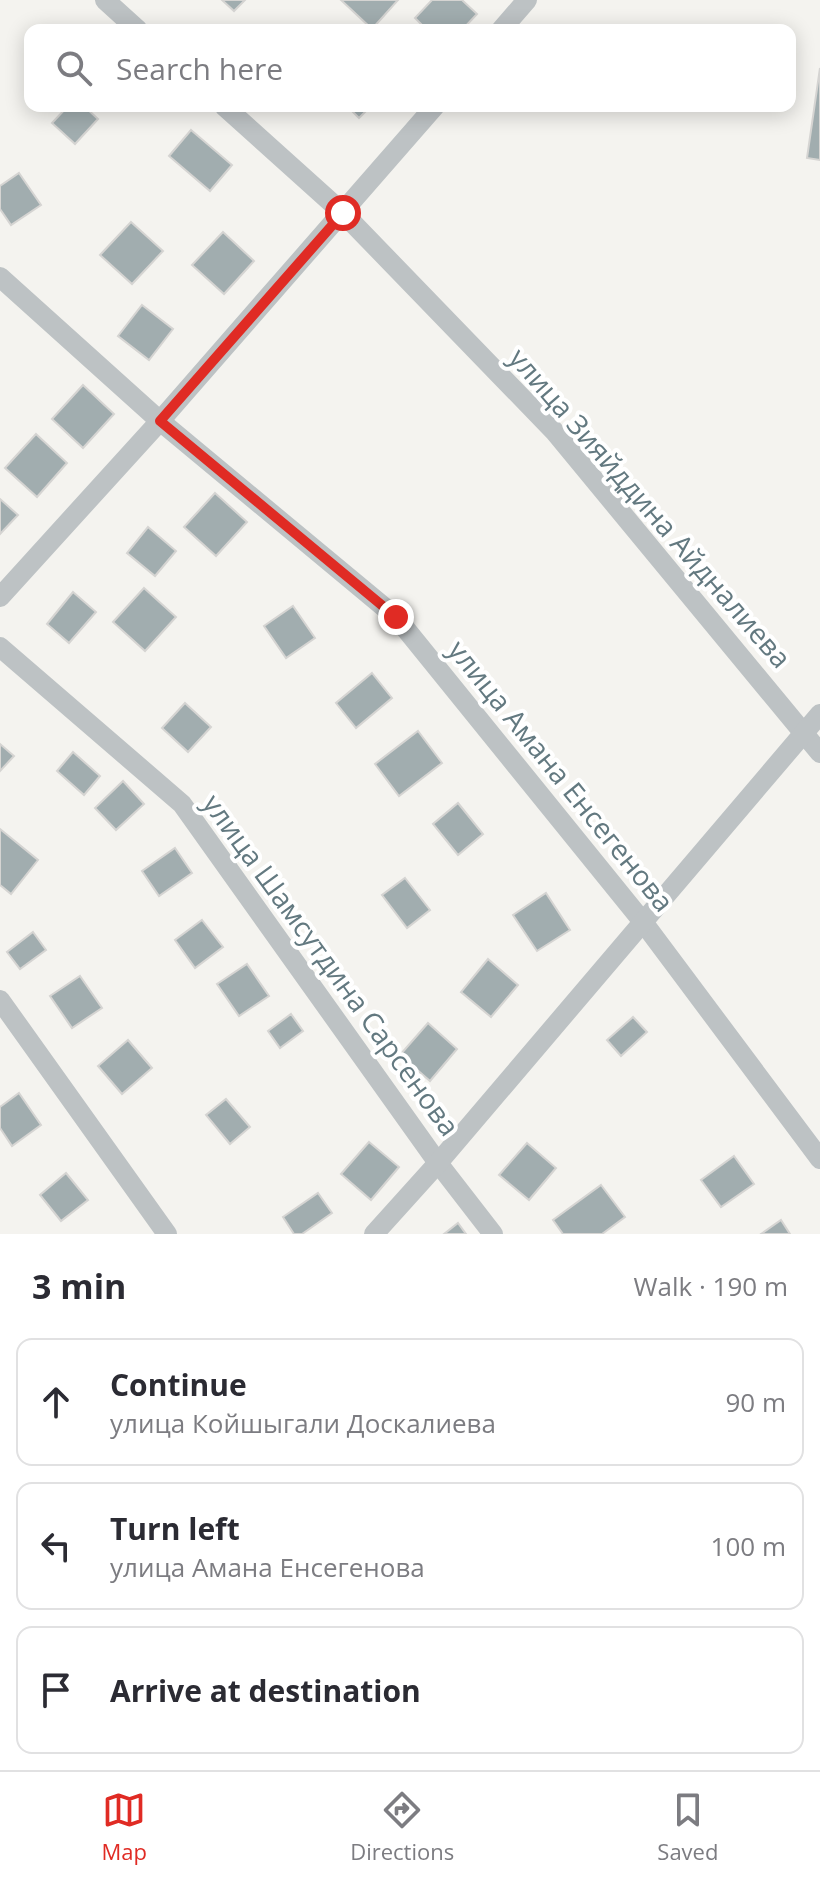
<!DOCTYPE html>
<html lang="en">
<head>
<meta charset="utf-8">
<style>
  body { margin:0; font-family:"Open Sans",sans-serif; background:#f2f2f3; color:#2b2b33 }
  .stop { position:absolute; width:24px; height:24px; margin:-18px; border:6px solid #e02b24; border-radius:50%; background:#fff }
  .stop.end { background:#e02b24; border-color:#fff; box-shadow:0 2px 8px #0008 }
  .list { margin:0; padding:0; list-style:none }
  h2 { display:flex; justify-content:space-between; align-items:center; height:104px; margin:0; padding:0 32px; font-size:34px }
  h2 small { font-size:26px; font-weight:400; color:#7c7c81 }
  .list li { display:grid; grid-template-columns:52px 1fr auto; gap:24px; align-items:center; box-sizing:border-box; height:128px; margin:0 16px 16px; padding:0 16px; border:2px solid #e1e1e2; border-radius:16px }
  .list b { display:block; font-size:30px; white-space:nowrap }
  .list p { margin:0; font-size:26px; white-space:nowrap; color:#7c7c81 }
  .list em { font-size:26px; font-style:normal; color:#7c7c81 }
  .icon { flex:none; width:44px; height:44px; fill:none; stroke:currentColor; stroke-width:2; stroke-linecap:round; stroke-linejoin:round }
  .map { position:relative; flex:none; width:820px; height:1234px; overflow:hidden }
  .search { position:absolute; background:#fff; box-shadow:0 4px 20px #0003; left:24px; right:24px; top:24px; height:88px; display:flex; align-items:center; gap:20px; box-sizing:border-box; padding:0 28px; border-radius:16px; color:#7c7c81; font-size:30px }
  .sheet { height:536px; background:#fff }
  nav { display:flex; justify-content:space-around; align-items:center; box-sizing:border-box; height:112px; border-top:2px solid #e1e1e2; background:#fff; font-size:22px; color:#7c7c81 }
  nav a { display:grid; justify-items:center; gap:4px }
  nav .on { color:#e02b24 }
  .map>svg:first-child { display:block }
</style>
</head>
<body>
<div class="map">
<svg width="820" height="1234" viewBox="0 0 820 1234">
  <rect width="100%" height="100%" fill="#f4f3ef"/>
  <g fill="#a1adaf" stroke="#d5d4d2" stroke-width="2">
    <path d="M222 0H245L234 11Z"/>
    <path d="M341 0H398L372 29Z"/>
    <path d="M432 0H462L477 14 462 30H427L415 18Z"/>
    <path d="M820 68V160L807 158Z"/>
    <path d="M68 106H84L98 119 75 144 52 123Z"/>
    <path d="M347 106H371L359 118Z"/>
    <path d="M191 130 232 165 210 191 169 156Z"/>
    <path d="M19 173 41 205 11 225 0 209V186Z"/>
    <path d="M131 222 163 251 132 284 100 255Z"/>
    <path d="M223 232 254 261 224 294 192 265Z"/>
    <path d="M142 305 173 329 149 360 118 336Z"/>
    <path d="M83 385 114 414 83 448 52 419Z"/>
    <path d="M36 434 67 463 37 497 5 468Z"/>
    <path d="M215 493 247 522 216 556 184 527Z"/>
    <path d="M0 499 18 515 0 534Z"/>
    <path d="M148 527 176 551 155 576 127 553Z"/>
    <path d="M144 588 176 617 145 651 113 622Z"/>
    <path d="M73 592 96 612 69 643 47 624Z"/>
    <path d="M293 606 315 638 286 658 264 626Z"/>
    <path d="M372 673 392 698 356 728 336 703Z"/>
    <path d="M185 703 211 727 188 752 162 728Z"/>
    <path d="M418 731 442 763 399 796 375 764Z"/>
    <path d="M0 744 14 756 0 771Z"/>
    <path d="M73 752 100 776 84 795 57 771Z"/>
    <path d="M123 781 144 804 116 830 95 808Z"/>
    <path d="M458 803 483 834 458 855 433 824Z"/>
    <path d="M0 829 38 860 11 894 0 885Z"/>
    <path d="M175 848 192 873 159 896 142 871Z"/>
    <path d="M405 878 430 910 407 928 382 895Z"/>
    <path d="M546 893 570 930 537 951 513 915Z"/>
    <path d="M202 920 223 947 195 968 175 940Z"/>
    <path d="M33 932 46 950 20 969 7 952Z"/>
    <path d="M488 959 518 985 491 1017 461 992Z"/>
    <path d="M247 964 269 996 239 1016 217 984Z"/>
    <path d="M80 976 102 1008 72 1028 50 996Z"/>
    <path d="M291 1014 303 1031 280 1048 268 1031Z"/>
    <path d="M633 1017 647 1032 621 1056 607 1040Z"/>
    <path d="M428 1023 457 1049 430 1081 400 1055Z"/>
    <path d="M128 1040 152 1068 122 1094 98 1066Z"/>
    <path d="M19 1093 41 1125 12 1146 0 1128V1107Z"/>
    <path d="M226 1099 250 1127 230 1144 206 1115Z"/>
    <path d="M369 1142 399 1167 371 1200 341 1174Z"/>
    <path d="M527 1143 556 1168 529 1200 499 1175Z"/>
    <path d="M734 1156 754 1184 721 1207 701 1180Z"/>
    <path d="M66 1173 88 1200 61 1221 40 1195Z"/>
    <path d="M601 1185 625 1217 602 1234H563L553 1220Z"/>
    <path d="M318 1193 332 1213 302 1234H294L283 1217Z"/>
    <path d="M781 1220 790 1234H761Z"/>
    <path d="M458 1223 466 1234H444Z"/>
  </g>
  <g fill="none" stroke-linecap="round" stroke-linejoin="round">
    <g stroke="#bdc2c4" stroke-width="20">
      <path d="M105 0 138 30"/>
      <path d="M501 30 527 0"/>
      <path d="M224 106 343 213 554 431 820 753"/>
      <path d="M0 277 160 421 396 617 643 922 820 1159"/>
      <path d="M0 597 160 421 435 106"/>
      <path d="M0 647 182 804 438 1163 493 1234"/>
      <path d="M0 1000 167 1234"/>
      <path d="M374 1234 438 1163 820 714"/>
    </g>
  </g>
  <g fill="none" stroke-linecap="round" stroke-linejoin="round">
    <path stroke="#e02b24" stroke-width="10" d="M343 213 160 421 396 617"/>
  </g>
  <g text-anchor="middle" stroke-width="8" stroke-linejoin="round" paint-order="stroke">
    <g font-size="28" fill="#637980" stroke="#fff">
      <text transform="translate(650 508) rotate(49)" y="10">улица Зияйддина Айдналиева</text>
      <text transform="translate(561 776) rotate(51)" y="10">улица Амана Енсегенова</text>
      <text transform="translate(331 965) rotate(54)" y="10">улица Шамсутдина Сарсенова</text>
    </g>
  </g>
</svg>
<div class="stop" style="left:343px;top:213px"></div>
<div class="stop end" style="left:396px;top:617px"></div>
<div class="search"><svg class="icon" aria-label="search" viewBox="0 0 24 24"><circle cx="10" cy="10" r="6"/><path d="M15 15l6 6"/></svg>Search here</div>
</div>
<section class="sheet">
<h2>3 min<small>Walk · 190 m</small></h2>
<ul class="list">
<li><svg class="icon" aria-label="ahead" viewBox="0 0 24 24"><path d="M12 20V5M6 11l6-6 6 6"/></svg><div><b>Continue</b><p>улица Койшыгали Доскалиева</p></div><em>90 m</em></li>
<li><svg class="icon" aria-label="left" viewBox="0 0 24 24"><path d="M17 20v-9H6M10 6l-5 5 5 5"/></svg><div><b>Turn left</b><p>улица Амана Енсегенова</p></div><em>100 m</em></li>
<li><svg class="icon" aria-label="arrive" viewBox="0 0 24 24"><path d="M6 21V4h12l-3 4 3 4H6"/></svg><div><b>Arrive at destination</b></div></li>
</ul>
</section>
<nav>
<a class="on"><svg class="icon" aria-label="map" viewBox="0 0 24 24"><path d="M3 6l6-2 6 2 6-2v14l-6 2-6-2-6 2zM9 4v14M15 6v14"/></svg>Map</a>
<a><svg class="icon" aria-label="directions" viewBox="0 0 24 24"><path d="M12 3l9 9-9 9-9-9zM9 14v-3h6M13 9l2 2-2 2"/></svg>Directions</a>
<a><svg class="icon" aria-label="saved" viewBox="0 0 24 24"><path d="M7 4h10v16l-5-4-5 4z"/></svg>Saved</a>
</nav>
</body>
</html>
